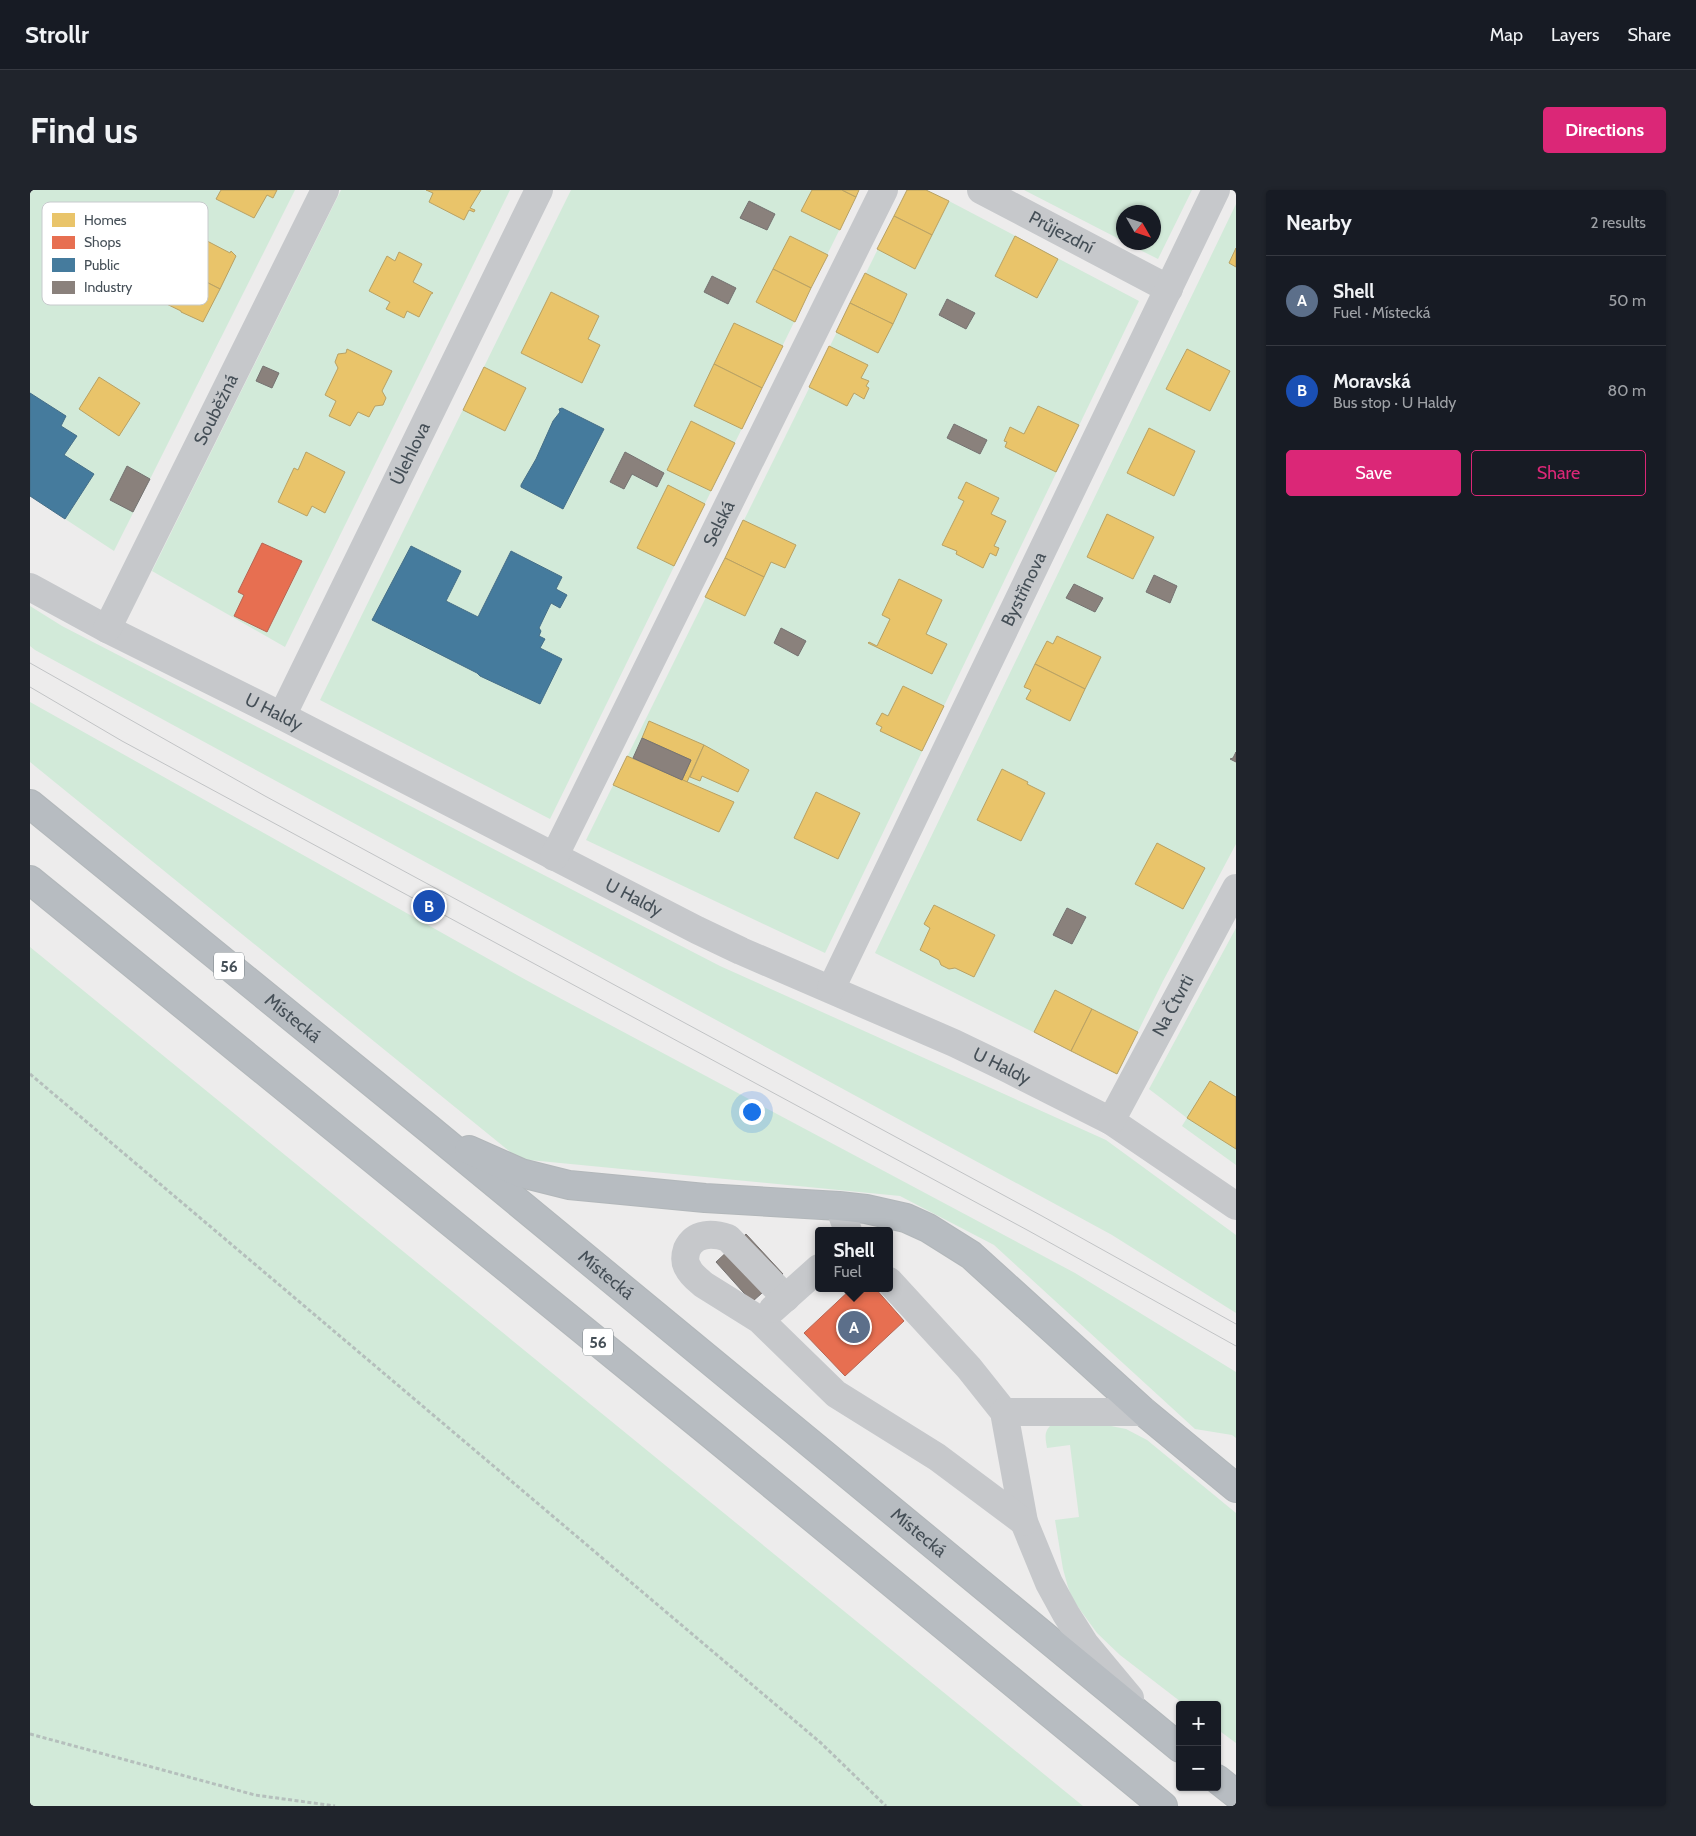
<!DOCTYPE html>
<html lang="en">
<head>
<meta charset="utf-8">
<style>
  body { margin:0; font-family:Cabin,sans-serif; background:#20242c; color:#f1f3f6 }
  .controls { position:absolute; right:15px; bottom:15px; display:grid; overflow:hidden; border-radius:5px; box-shadow:0 1px 4px #0004 }
  .controls button { width:45px; height:45px; display:grid; place-items:center; padding:0; border:0; border-bottom:1px solid #363941; background:#171b24; color:#f1f3f6; font:25px sans-serif }
  .compass { position:absolute; left:1086px; top:15px; width:45px; height:45px; border-radius:50%; background:#171b24; box-shadow:0 1px 4px #0004; rotate:129deg }
  .you { position:absolute; left:721px; top:921px; width:18px; height:18px; margin:-12px; border:4px solid #fff; border-radius:50%; background:#1a73e8; box-shadow:0 0 0 8px #1a73e833 }
  .badge { display:grid; place-items:center; width:32px; height:32px; border-radius:50%; background:#db2777; color:#fff; font-size:16px; font-weight:700 }
  .pin { position:absolute; translate:-50% -50%; border:2px solid #fff; box-shadow:0 1px 5px #0006 }
  .popup { position:absolute; left:785px; top:1037px; width:78px; height:65px; box-sizing:border-box; display:grid; place-content:center; border-radius:5px; background:#171b24; filter:drop-shadow(0 1px 4px #0005); font-size:16px; white-space:nowrap; color:#9ea1a6 }
  .popup b { font-size:19px; color:#f1f3f6 }
  .popup::after { content:''; position:absolute; left:50%; top:100%; margin-left:-10px; border:10px solid transparent; border-top-color:#171b24 }
  .list { margin:0; padding:0; list-style:none }
  h2 { display:flex; justify-content:space-between; align-items:center; height:65px; margin:0; padding:0 20px; font-size:21px }
  h2 small { font-size:16px; font-weight:400; color:#9ea1a6 }
  .list li { display:grid; grid-template-columns:32px 1fr auto; gap:15px; align-items:center; box-sizing:border-box; height:90px; padding:0 20px; border-top:1px solid #363941 }
  .list b { display:block; font-size:19px; white-space:nowrap }
  .list p { margin:0; font-size:16px; white-space:nowrap; color:#9ea1a6 }
  .list em { font-size:16px; font-style:normal; color:#9ea1a6 }
  .actions { display:flex; gap:10px; padding:15px 20px }
  .actions a { flex:1; padding:11px 0; border:1px solid #db2777; border-radius:5px; text-align:center; font-size:18px; color:#db2777 }
  .actions .main { background:#db2777; color:#fff }
  .map { position:relative; flex:none; width:1206px; height:1616px; overflow:hidden; border-radius:5px }
  header { display:flex; align-items:center; gap:30px; box-sizing:border-box; height:70px; padding:0 25px; background:#171b24; border-bottom:1px solid #363941 }
  header strong { font-size:24px }
  nav { display:flex; gap:28px; margin-inline-start:auto; font-size:18px }
  .intro { display:flex; align-items:center; justify-content:space-between; box-sizing:border-box; height:120px; padding:0 30px }
  h1 { margin:0; font-size:35px }
  .button { padding:12px 22px; border-radius:5px; background:#db2777; color:#fff; font-size:18px; font-weight:700 }
  main { display:flex; gap:30px; padding:0 30px }
  aside { flex:1; background:#171b24; border-radius:5px; box-shadow:0 1px 4px #0004 }
  .map>svg:first-child { display:block }
</style>
</head>
<body>
<header>
<strong>Strollr</strong>
<nav><a>Map</a><a>Layers</a><a>Share</a></nav>
</header>
<div class="intro"><h1>Find us</h1><a class="button">Directions</a></div>
<main>
<div class="map">
<svg width="1206" height="1616" viewBox="0 0 1206 1616">
  <rect width="100%" height="100%" fill="#edecec"/>
  <g fill="#d2ead9">
    <path d="M0 0H265L84 361 0 306Z"/>
    <path d="M311 0H480L255 457 122 381Z"/>
    <path d="M541 0H829L520 629 290 510Z"/>
    <path d="M877 0H896L919 11 1109 111 795 763 556 650Z"/>
    <path d="M994 0H1162L1128 69 1096 53 1124 52V22H1094L1093 51Z"/>
    <path d="M1206 14V654L1133 791 1087 884 845 763Z"/>
    <path d="M0 416 32 436 690 776 1076 950 1206 1045V1123L1082 1045 5 460 0 456Z"/>
    <path d="M0 512 496 790 1045 1083 1206 1182V1248L1202 1245 1165 1239 964 1055 870 1006 489 969 0 572Z"/>
    <path d="M1206 738V975L1152 936 1157 928 1119 899Z"/>
    <path d="M0 757 1053 1616H0Z"/>
    <path d="M1022 1234H1071L1096 1239 1117 1250 1206 1323V1553L1187 1539V1515H1155L1090 1465 1067 1443 1043 1410 1038 1397 1033 1379 1025 1330 1049 1327 1040 1255 1017 1258C1015 1247 1014 1241 1022 1234Z"/>
  </g>
  <g fill="#e9c46a" stroke="#b8a164">
    <path d="M191 0H247L243 8 237 5 224 28 186 9Z"/>
    <path d="M396 0H451L440 18 445 20 444 22 439 20 434 30 399 12 403 3Z"/>
    <path d="M782 0H812L826 7 810 40 771 21Z"/>
    <path d="M812 0H829L826 7Z"/>
    <path d="M877 0H896L919 11 902 45 864 26Z"/>
    <path d="M864 26 902 45 885 79 847 59Z"/>
    <path d="M146 35 157 41 158 39 161 40 160 42 200 63 201 61 206 66 190 99 129 68Z"/>
    <path d="M760 46 798 65 781 98 743 79Z"/>
    <path d="M985 46 1028 69 1007 108 965 86Z"/>
    <path d="M1206 58V77L1199 73Z"/>
    <path d="M369 62 392 74 383 92 403 103 401 104 389 127 377 121 374 128 356 119 360 112 339 101 357 66 365 71Z"/>
    <path d="M129 68 190 99 173 132 151 122V121L120 106V107L116 105 117 104 112 102Z"/>
    <path d="M743 79 781 98 765 132 726 112Z"/>
    <path d="M835 83 877 104 863 134 820 113Z"/>
    <path d="M521 102 569 126 558 149 570 155 552 193 491 163Z"/>
    <path d="M820 113 863 134 848 163 806 142Z"/>
    <path d="M704 133 753 156 732 198 684 174Z"/>
    <path d="M799 156 838 175 831 188 839 191 836 196 839 198 834 209 824 203 817 216 779 197Z"/>
    <path d="M317 159 362 181 352 201 356 208 353 215 345 216 339 227 328 222 320 236 299 226 306 211 295 205 308 178 305 172 308 164 316 163Z"/>
    <path d="M1157 159 1200 181 1180 221 1136 199Z"/>
    <path d="M684 174 732 198 712 239 664 216Z"/>
    <path d="M454 177 496 198 475 241 433 220Z"/>
    <path d="M69 187 110 213 89 246 49 219Z"/>
    <path d="M1008 216 1049 235 1026 282 975 257 977 252 974 251 980 237 994 244Z"/>
    <path d="M661 231 705 253 681 301 637 280Z"/>
    <path d="M1119 238 1165 261 1144 306 1097 283Z"/>
    <path d="M276 262 315 282 295 323 282 316 277 326 248 312 264 278 268 280Z"/>
    <path d="M936 292 969 308 961 324 976 331 964 356 969 358 966 366 960 363 953 378 926 364 927 361 912 355 934 311 928 308Z"/>
    <path d="M638 295 675 314 644 376 607 358Z"/>
    <path d="M1077 324 1124 347 1103 389 1057 367Z"/>
    <path d="M713 330 766 355 755 378 741 372 734 387 695 368Z"/>
    <path d="M695 368 734 387 715 426 675 407Z"/>
    <path d="M869 389 912 410 896 444 917 454 902 484 838 453 839 452 847 456 860 429 852 425Z"/>
    <path d="M1027 446 1071 467 1055 499 1005 474 1017 451 1023 454Z"/>
    <path d="M1005 474 1055 499 1040 531 996 509 1001 500 994 497Z"/>
    <path d="M873 496 914 516 892 561 850 541 852 537 846 534 852 523 858 526Z"/>
    <path d="M619 531 674 555 657 592 652 590 661 570 612 548Z"/>
    <path d="M674 555 719 580 708 602 672 586 670 591 660 587Z"/>
    <path d="M597 566 704 612 689 642 583 595Z"/>
    <path d="M972 579 998 592 997 594 1015 603 991 651 947 630Z"/>
    <path d="M786 602 830 623 808 669 764 648Z"/>
    <path d="M1127 653 1175 678 1153 719 1105 694Z"/>
    <path d="M904 715 965 745 944 787 925 778 919 779 911 775 909 770 890 760 900 738 894 734Z"/>
    <path d="M1025 800 1062 819 1041 861 1004 842Z"/>
    <path d="M1062 819 1108 842 1087 884 1041 861Z"/>
    <path d="M1180 891 1206 907V959L1157 928Z"/>
  </g>
  <g fill="#e76f51" stroke="#b66553">
    <path d="M232 353 272 371 237 442 204 426 214 405 208 402Z"/>
    <path d="M822 1098H845L874 1131 815 1186 774 1143Z"/>
  </g>
  <g fill="#457b9d" stroke="#456e88">
    <path d="M0 203 36 226 31 236 47 246 34 265 64 284 35 329 0 306Z"/>
    <path d="M532 218 574 239 533 319 491 297V295L506 269 523 231 530 222 529 219Z"/>
    <path d="M381 356 431 381 416 411 448 427 481 361 532 387 526 399 537 405 530 418 521 413 509 438 511 441 509 446 515 449 510 458 532 469 510 514 450 486 447 483 342 430Z"/>
  </g>
  <g fill="#8a817c" stroke="#757271">
    <path d="M719 11 745 24 737 40 710 28Z"/>
    <path d="M682 86 706 98 698 114 674 102Z"/>
    <path d="M917 109 945 123 936 139 909 125Z"/>
    <path d="M233 176 249 183 242 198 226 191Z"/>
    <path d="M924 234 957 250 950 264 917 248Z"/>
    <path d="M595 262 634 283 627 297 602 284 594 299 580 292Z"/>
    <path d="M97 276 120 289 103 322 80 310Z"/>
    <path d="M1124 385 1147 396 1140 413 1116 402Z"/>
    <path d="M1044 394 1073 408 1065 422 1036 408Z"/>
    <path d="M751 438 776 451 768 466 744 453Z"/>
    <path d="M612 548 661 570 652 590 603 568Z"/>
    <path d="M1206 562V572L1200 569 1203 568Z"/>
    <path d="M1037 718 1056 727 1042 754 1023 745Z"/>
    <path d="M716 1044 753 1084 722 1112 686 1072Z"/>
  </g>
  <g fill="none" stroke-linecap="round" stroke-linejoin="round">
    <g stroke="#b2b7ba" stroke-width="30">
      <g id="highway">
        <path id="s8" d="M0 614 398 938 1150 1558"/>
        <path d="M0 690 681 1244 1133 1616"/>
        <path d="M439 960 491 983 539 995 675 1008 809 1016 836 1019 876 1028 898 1038 941 1065 1114 1222 1206 1298"/>
        <path d="M1187 1589 1206 1604"/>
      </g>
    </g>
    <g stroke="#b5bfbc" stroke-width="3" stroke-dasharray="4 2.5" stroke-linecap="butt">
      <path d="M0 884 791 1553 856 1616"/>
      <path d="M0 1544 225 1605 305 1616"/>
    </g>
    <g stroke="#c6c8cb" stroke-width="28">
      <path id="s1" d="M951 0 1139 99"/>
      <path id="s2" d="M0 397 77 439 252 526 667 740 711 761 924 853 978 879 1081 931 1206 1016"/>
      <path id="s3" d="M77 439 295 0"/>
      <path id="s4" d="M252 526 509 0"/>
      <path id="s5" d="M524 667 854 0"/>
      <path id="s6" d="M801 799 1186 0"/>
      <path id="s7" d="M1081 931 1206 698"/>
      <path d="M809 1016 818 1041"/>
      <path d="M859 1091 939 1178 974 1222 994 1332 1019 1393 1036 1424 1055 1454 1100 1508"/>
      <path d="M756 1108 698 1048C683 1043 665 1042 657 1059 655 1065 654 1072 658 1078 661 1085 668 1090 674 1095L730 1130 806 1204 907 1267 994 1332"/>
      <path d="M743 1119 789 1078"/>
      <path d="M974 1222H1114"/>
    </g>
    <use href="#highway" stroke="#b7bcc1" stroke-width="28"/>
    <g stroke="#c1c3c5" stroke-width="1">
      <path d="M0 473 235 606 1012 1026 1206 1134"/>
      <path d="M0 497 92 551 999 1041 1206 1156"/>
    </g>
  </g>
  <g text-anchor="middle" stroke-width="5" stroke-linejoin="round" paint-order="stroke">
    <g fill="#fff" stroke="#7d8489" stroke-width="1">
      <rect x="184" y="762.5" width="30" height="27" rx="4"/>
      <rect x="553" y="1138.5" width="30" height="27" rx="4"/>
    </g>
    <g font-size="16" font-weight="bold" fill="#454f57">
      <text x="199" y="782">56</text>
      <text x="568" y="1158">56</text>
    </g>
    <g font-size="18" fill="#454f57" stroke="#fff">
      <text dy="6" stroke="none"><textPath href="#s1" startOffset="91">Průjezdní</textPath></text>
      <text dy="6" stroke="none"><textPath href="#s3" startOffset="245">Souběžná</textPath></text>
      <text dy="6" stroke="none"><textPath href="#s4" startOffset="292">Úlehlova</textPath></text>
      <text dy="6" stroke="none"><textPath href="#s5" startOffset="372">Selská</textPath></text>
      <text dy="6" stroke="none"><textPath href="#s6" startOffset="444">Bystřinova</textPath></text>
      <text dy="6" stroke="none"><textPath href="#s2" startOffset="274">U Haldy</textPath></text>
      <text dy="6" stroke="none"><textPath href="#s2" startOffset="679">U Haldy</textPath></text>
      <text dy="6" stroke="none"><textPath href="#s7" startOffset="131">Na Čtvrti</textPath></text>
      <text dy="6" stroke="none"><textPath href="#s8" startOffset="339">Místecká</textPath></text>
      <text dy="6" stroke="none"><textPath href="#s2" startOffset="1084">U Haldy</textPath></text>
      <text dy="6" stroke="none"><textPath href="#s8" startOffset="744">Místecká</textPath></text>
      <text dy="6" stroke="none"><textPath href="#s8" startOffset="1149">Místecká</textPath></text>
    </g>
  </g>
  <rect x="12" y="12" width="166" height="103" rx="8" fill="#fff" stroke="#c7cacd" stroke-width="1"/>
  <rect x="22" y="23" width="23" height="14" fill="#e9c46a"/>
  <rect x="22" y="46" width="23" height="13" fill="#e76f51"/>
  <rect x="22" y="68" width="23" height="14" fill="#457b9d"/>
  <rect x="22" y="91" width="23" height="13" fill="#8a817c"/>
  <g font-size="14" fill="#454f57">
    <text x="54" y="35">Homes</text>
    <text x="54" y="57">Shops</text>
    <text x="54" y="80">Public</text>
    <text x="54" y="102">Industry</text>
  </g>
</svg>
<div class="controls">
<button>+</button>
<button>−</button>
</div>
<svg class="compass" viewBox="-18 -18 36 36"><path d="M0-13l5 13h-10z" fill="#e53935"/><path d="M0 13l5-13h-10z" fill="#9ea1a6"/></svg>
<div class="you"></div>
<div class="pin badge" style="left:824px;top:1137px;background:#5c6f8a">A</div>
<div class="popup"><b>Shell</b>Fuel</div>
<div class="pin badge" style="left:399px;top:716px;background:#1a4fb4">B</div>
</div>
<aside>
<h2>Nearby<small>2 results</small></h2>
<ul class="list">
<li><span class="badge" style="background:#5c6f8a">A</span><div><b>Shell</b><p>Fuel · Místecká</p></div><em>50 m</em></li>
<li><span class="badge" style="background:#1a4fb4">B</span><div><b>Moravská</b><p>Bus stop · U Haldy</p></div><em>80 m</em></li>
</ul>
<div class="actions"><a class="main">Save</a><a>Share</a></div>
</aside>
</main>
</body>
</html>
